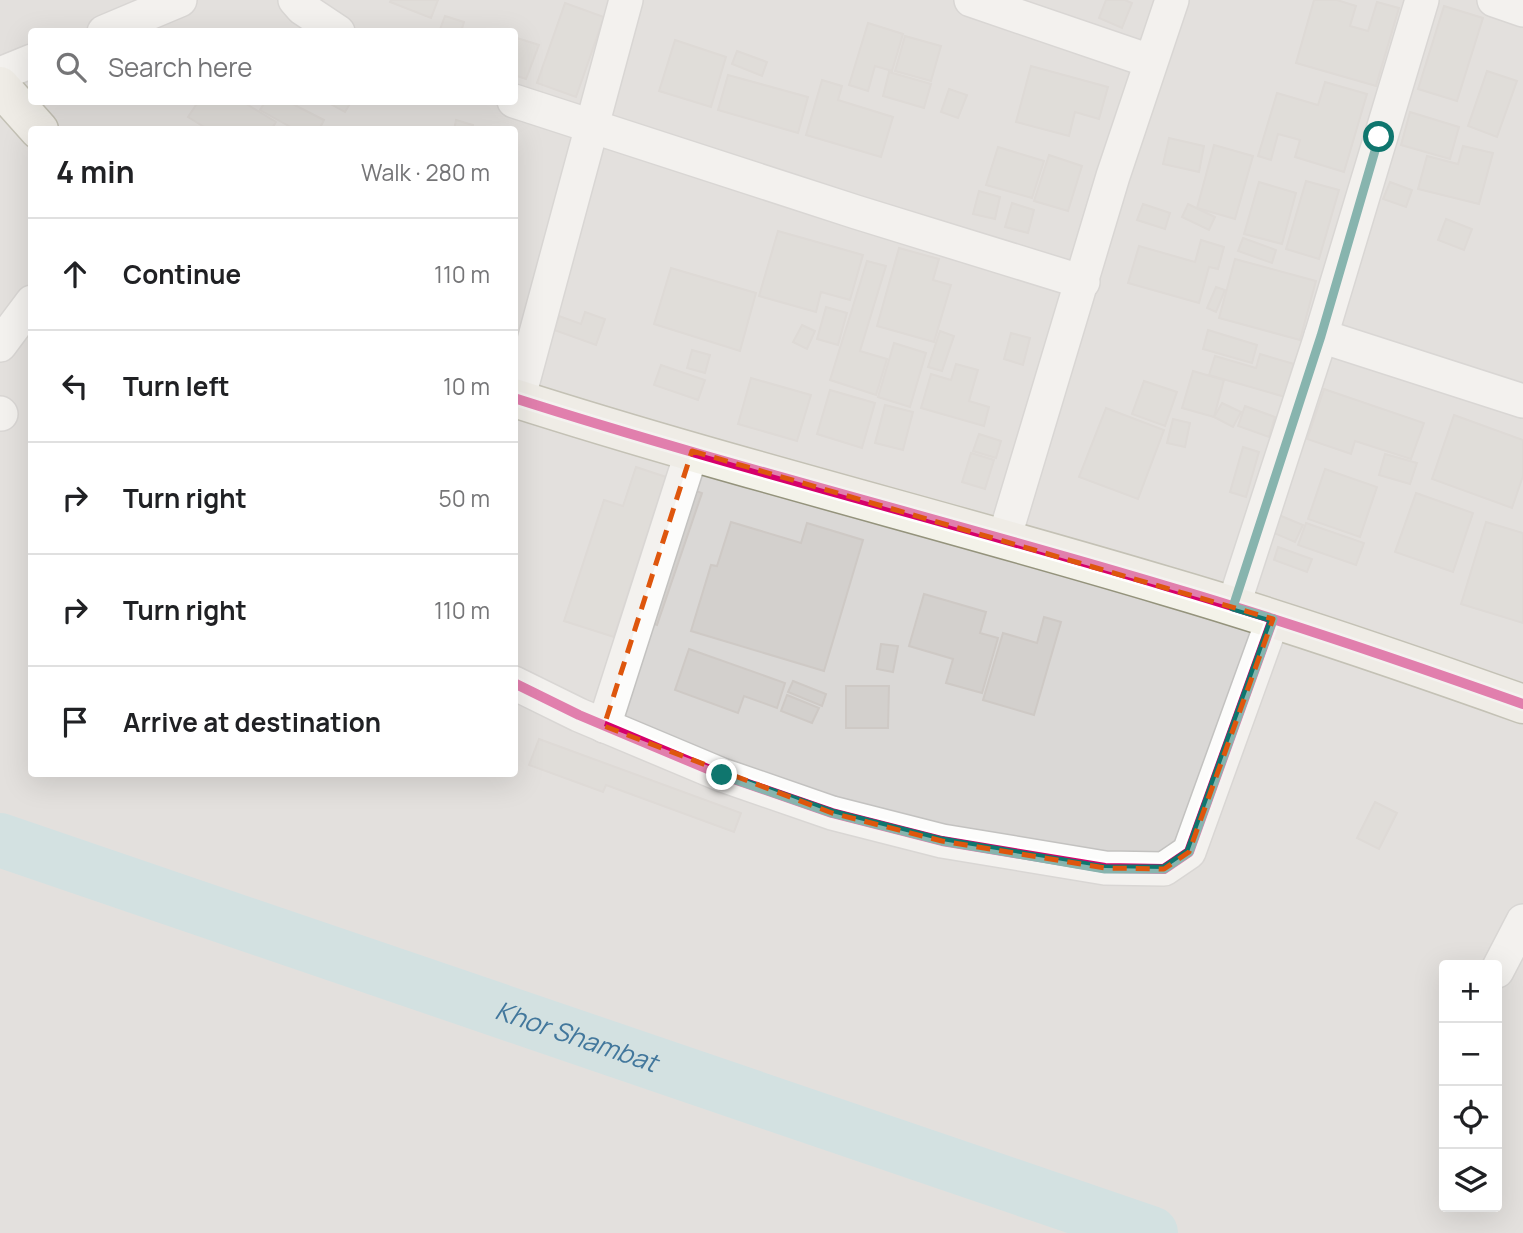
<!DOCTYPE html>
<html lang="en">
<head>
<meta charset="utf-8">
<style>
  body { margin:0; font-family:Manrope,sans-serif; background:#f6f6f6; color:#202124 }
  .controls { position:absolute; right:21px; bottom:21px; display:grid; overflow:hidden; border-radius:7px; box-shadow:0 7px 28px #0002 }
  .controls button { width:63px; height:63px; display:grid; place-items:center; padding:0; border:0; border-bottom:2px solid #e0e0e0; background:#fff; color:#202124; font:35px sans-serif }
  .stop { position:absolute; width:21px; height:21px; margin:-16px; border:5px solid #0f766e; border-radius:50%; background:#fff }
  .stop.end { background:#0f766e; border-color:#fff; box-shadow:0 2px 7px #0008 }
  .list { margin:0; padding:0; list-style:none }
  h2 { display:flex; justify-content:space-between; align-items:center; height:91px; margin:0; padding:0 28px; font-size:30px }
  h2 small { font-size:23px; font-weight:400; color:#757577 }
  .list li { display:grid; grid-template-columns:46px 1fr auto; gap:21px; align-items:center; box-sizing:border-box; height:112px; padding:0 28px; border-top:2px solid #e0e0e0 }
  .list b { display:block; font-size:26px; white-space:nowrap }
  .list em { font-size:23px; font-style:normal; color:#757577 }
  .icon { flex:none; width:38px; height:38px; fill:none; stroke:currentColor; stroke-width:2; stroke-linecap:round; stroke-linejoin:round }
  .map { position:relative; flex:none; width:1523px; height:1233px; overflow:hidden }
  .search { position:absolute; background:#fff; box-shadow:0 7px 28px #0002; left:28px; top:28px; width:490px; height:77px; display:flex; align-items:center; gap:18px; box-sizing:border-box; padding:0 24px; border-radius:7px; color:#757577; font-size:26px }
  .panel { position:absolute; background:#fff; box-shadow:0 7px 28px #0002; left:28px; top:126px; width:490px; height:651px; border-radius:7px }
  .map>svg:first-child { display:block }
</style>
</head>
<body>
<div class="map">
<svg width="1523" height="1233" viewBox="0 0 1523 1233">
  <rect width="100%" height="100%" fill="#ebe8e4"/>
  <path fill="#dad8d6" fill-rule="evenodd" d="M0 0H1523V1233H0ZM32 32H514V102H32ZM32 130H514V774H32ZM1444 965H1497V1207H1444Z"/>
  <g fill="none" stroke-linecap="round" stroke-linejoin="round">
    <path stroke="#b6d9de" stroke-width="54" id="s1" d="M0 840 1151 1233"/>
  </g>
  <g fill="#d3d0cd" stroke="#cec9c5" stroke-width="2">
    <path d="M391 0H438L431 18 390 2Z"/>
    <path d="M1106 0H1125L1132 3 1122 28 1099 18Z"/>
    <path d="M1314 0H1337L1356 6 1350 26 1368 31 1377 2 1399 8 1376 86 1296 63Z"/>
    <path d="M565 3 604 17 576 97 537 83Z"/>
    <path d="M1444 6 1483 18 1457 101 1418 89Z"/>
    <path d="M445 16 464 22 461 32H439Z"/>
    <path d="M868 23 903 34 892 71 875 66 868 91 849 85Z"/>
    <path d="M905 36 941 46 931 81 895 71Z"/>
    <path d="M517 38 539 45 526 79 514 75V45Z"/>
    <path d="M675 40 726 57 711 107 659 91Z"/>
    <path d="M737 51 767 62 762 76 732 64Z"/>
    <path d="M1031 66 1108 87 1099 119 1075 112 1069 136 1016 122Z"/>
    <path d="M1487 71 1517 81 1497 137 1468 126Z"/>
    <path d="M889 72 931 84 924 108 883 96Z"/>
    <path d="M728 75 808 97 798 133 718 110Z"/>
    <path d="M822 80 842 86 838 100 893 117 881 157 806 135Z"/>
    <path d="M1325 82 1367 94 1344 172 1295 157 1300 140 1278 134 1271 160 1258 156 1277 93 1318 105Z"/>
    <path d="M949 89 967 95 958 118 941 112Z"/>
    <path d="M198 102H243L276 122 271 130H209L188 117Z"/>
    <path d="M265 102H289L324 120 319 130H296L260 110Z"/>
    <path d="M327 102H351L345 112Z"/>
    <path d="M1410 112 1459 127 1450 159 1401 145Z"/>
    <path d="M456 120 473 125 472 130H454Z"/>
    <path d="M1169 138 1204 146 1199 172 1163 164Z"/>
    <path d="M1214 145 1253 156 1235 219 1197 208Z"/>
    <path d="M1463 146 1493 153 1479 204 1418 189 1427 156 1458 164Z"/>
    <path d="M998 147 1044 161 1032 198 986 185Z"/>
    <path d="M1049 155 1082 166 1068 211 1034 201Z"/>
    <path d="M1306 181 1339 190 1319 259 1286 249Z"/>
    <path d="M1259 182 1296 193 1282 244 1244 234Z"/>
    <path d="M1390 182 1412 190 1406 207 1383 199Z"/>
    <path d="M979 191 1000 197 995 219 973 214Z"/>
    <path d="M1012 203 1034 210 1028 233 1005 227Z"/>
    <path d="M1143 204 1170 213 1165 229 1137 220Z"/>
    <path d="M1188 204 1215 217 1209 230 1182 217Z"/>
    <path d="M1446 219 1472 229 1464 250 1438 240Z"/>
    <path d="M778 231 863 255 850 300 821 292 816 312 759 296Z"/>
    <path d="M1243 238 1276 250 1272 263 1238 251Z"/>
    <path d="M1201 240 1224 247 1218 269 1209 267 1199 303 1128 283 1139 246 1195 262Z"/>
    <path d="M899 248 939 259 933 280 951 285 934 342 877 326Z"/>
    <path d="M1235 259 1316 281 1300 340 1219 318Z"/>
    <path d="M867 261 886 266 860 351 887 359 876 395 830 380Z"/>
    <path d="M671 268 756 293 740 351 654 324Z"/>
    <path d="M1216 287 1225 290 1216 312 1207 308Z"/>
    <path d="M826 307 847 313 838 345 817 339Z"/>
    <path d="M585 312 605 319 596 345 554 330 559 316 581 324Z"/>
    <path d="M802 325 815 331 807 349 793 342Z"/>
    <path d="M1208 330 1257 345 1252 363 1203 349Z"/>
    <path d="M940 331 954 336 942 371 928 367Z"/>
    <path d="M1011 333 1030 338 1023 365 1004 359Z"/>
    <path d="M894 343 926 353 910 407 878 397Z"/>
    <path d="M692 350 710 355 705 373 687 368Z"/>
    <path d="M1260 354 1294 364 1285 397 1209 375 1215 356 1256 368Z"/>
    <path d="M956 364 978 370 969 401 989 407 984 426 921 408 931 374 951 380Z"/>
    <path d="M661 365 705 380 698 400 654 385Z"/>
    <path d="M1193 371 1224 380 1214 417 1182 408Z"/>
    <path d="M751 378 811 395 797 441 738 424Z"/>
    <path d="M1144 381 1177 392 1165 426 1132 414Z"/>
    <path d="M1324 389 1424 423 1411 459 1355 441 1351 454 1307 439Z"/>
    <path d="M830 390 875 403 862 448 817 434Z"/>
    <path d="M1222 403 1241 412 1233 427 1214 417Z"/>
    <path d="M885 405 913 412 903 450 875 443Z"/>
    <path d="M1245 406 1275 417 1269 437 1238 426Z"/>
    <path d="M1106 408 1164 430 1138 499 1079 477Z"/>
    <path d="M1454 415 1523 440V476L1512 508 1432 479Z"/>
    <path d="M1173 419 1190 423 1185 447 1167 443Z"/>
    <path d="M979 434 1001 441 996 458 973 451Z"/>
    <path d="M1243 447 1259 452 1246 497 1230 492Z"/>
    <path d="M971 453 994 460 985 489 962 482Z"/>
    <path d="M1385 454 1417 463 1410 484 1379 475Z"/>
    <path d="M636 467 666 477 614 637 564 621 604 500 623 506Z"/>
    <path d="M1325 469 1377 487 1360 537 1308 519Z"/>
    <path d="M679 485 702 493 657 625 634 617Z"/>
    <path d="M1416 493 1473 513 1453 572 1395 552Z"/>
    <path d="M1274 513 1303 525 1295 542 1267 530Z"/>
    <path d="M731 522 801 543 807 523 863 540 824 671 691 631 711 565 717 566Z"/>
    <path d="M1486 522 1523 533V623L1461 604Z"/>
    <path d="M1306 523 1364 543 1356 565 1298 545Z"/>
    <path d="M1278 547 1312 559 1307 572 1274 560Z"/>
    <path d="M924 594 986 612 980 633 998 638 982 693 946 683 953 659 909 646Z"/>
    <path d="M1044 617 1061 622 1034 715 983 700 1003 633 1037 643Z"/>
    <path d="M881 644 898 646 893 672 877 669Z"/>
    <path d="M689 649 785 683 777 708 744 696 738 713 675 690Z"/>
    <path d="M793 681 826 694 822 706 788 692Z"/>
    <path d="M846 686H889L888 728H846Z"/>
    <path d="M787 695 819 708 812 723 781 711Z"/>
    <path d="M539 739 741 813 734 832 606 785 603 792 529 765Z"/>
    <path d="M1375 802 1397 813 1379 849 1357 838Z"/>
  </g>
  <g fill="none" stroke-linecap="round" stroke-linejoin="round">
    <g stroke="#c3c2c0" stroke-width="36">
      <g id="street">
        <path d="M295 0 302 8 338 32"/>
        <path d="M971 0 1150 61"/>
        <path d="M1494 0 1523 10"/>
        <path d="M104 32 180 0"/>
        <path d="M0 74 32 61"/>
        <path d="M514 101 856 212 1083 282"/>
        <path d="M1321 336 1523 401"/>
        <path d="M0 345 32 302"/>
        <path d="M518 400 626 0"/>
        <path d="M0 413 1 414"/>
        <path d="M1004 539 1113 176 1172 0"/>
        <path d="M1233 607 1321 336 1422 0"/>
        <path d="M514 683 579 715 722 775 832 813 942 841 1105 868 1164 869 1189 852 1273 619"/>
        <path d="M604 726 692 451"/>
        <path d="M1497 971 1523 921"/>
      </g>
    </g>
    <g stroke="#94937c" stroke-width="41">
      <g id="secondary">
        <path d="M0 86 39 130"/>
        <path d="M514 398C730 467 949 521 1166 586 1286 621 1405 662 1523 704"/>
      </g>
    </g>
    <use href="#street" stroke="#fcfcfb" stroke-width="33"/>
    <use href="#secondary" stroke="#f3f2e9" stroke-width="38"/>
    <g stroke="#fff" stroke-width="15">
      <g id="cycleway">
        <path d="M514 398C730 467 949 521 1166 586 1286 621 1405 662 1523 704"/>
        <path d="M514 683 579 715 722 775 832 813 942 841 1105 868 1164 869 1189 852 1273 619"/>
      </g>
    </g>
    <use href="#cycleway" stroke="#d6006c" stroke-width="10"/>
  </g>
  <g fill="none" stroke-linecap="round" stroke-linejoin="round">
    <path stroke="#0f766e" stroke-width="9" d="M722 775 832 813 942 841 1105 869H1164L1189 852 1273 619 1233 607 1321 336 1379 137"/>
  </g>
  <path d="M0 0H1523V1233H0ZM692 451 1273 619 1189 852 1164 869 1105 868 942 841 832 813 604 726Z" fill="#ebe8e4" fill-opacity=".55" fill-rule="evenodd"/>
  <path fill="none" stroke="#de560d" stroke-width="5" stroke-dasharray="14 9" stroke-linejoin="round" d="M692 451 1273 619 1189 852 1164 869 1105 868 942 841 832 813 604 726Z"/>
  <g text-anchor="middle" stroke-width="6" stroke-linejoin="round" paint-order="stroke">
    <g font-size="26" font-style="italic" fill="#42779c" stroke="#fff">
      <text dy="9" stroke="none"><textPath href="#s1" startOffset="609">Khor Shambat</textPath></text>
    </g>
  </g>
</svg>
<div class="controls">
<button>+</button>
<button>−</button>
<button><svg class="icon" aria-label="locate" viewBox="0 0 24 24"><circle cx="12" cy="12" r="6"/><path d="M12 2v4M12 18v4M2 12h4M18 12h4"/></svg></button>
<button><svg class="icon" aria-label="layers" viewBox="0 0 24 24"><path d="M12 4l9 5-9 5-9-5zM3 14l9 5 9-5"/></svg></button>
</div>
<div class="stop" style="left:1379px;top:137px"></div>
<div class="stop end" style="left:722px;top:775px"></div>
<div class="search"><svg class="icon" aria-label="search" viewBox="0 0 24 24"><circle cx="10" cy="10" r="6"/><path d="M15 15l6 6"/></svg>Search here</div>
<section class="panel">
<h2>4 min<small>Walk · 280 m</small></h2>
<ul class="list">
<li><svg class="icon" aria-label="ahead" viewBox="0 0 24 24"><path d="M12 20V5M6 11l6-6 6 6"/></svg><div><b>Continue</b></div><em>110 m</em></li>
<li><svg class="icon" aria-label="left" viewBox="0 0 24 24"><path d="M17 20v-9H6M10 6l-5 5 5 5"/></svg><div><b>Turn left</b></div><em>10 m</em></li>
<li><svg class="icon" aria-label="right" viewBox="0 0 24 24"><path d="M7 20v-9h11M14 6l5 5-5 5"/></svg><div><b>Turn right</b></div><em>50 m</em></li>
<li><svg class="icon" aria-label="right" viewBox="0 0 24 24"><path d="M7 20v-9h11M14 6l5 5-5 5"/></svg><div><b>Turn right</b></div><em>110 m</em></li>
<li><svg class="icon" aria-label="arrive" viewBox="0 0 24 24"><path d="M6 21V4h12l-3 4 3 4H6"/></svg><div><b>Arrive at destination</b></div></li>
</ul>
</section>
</div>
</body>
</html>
